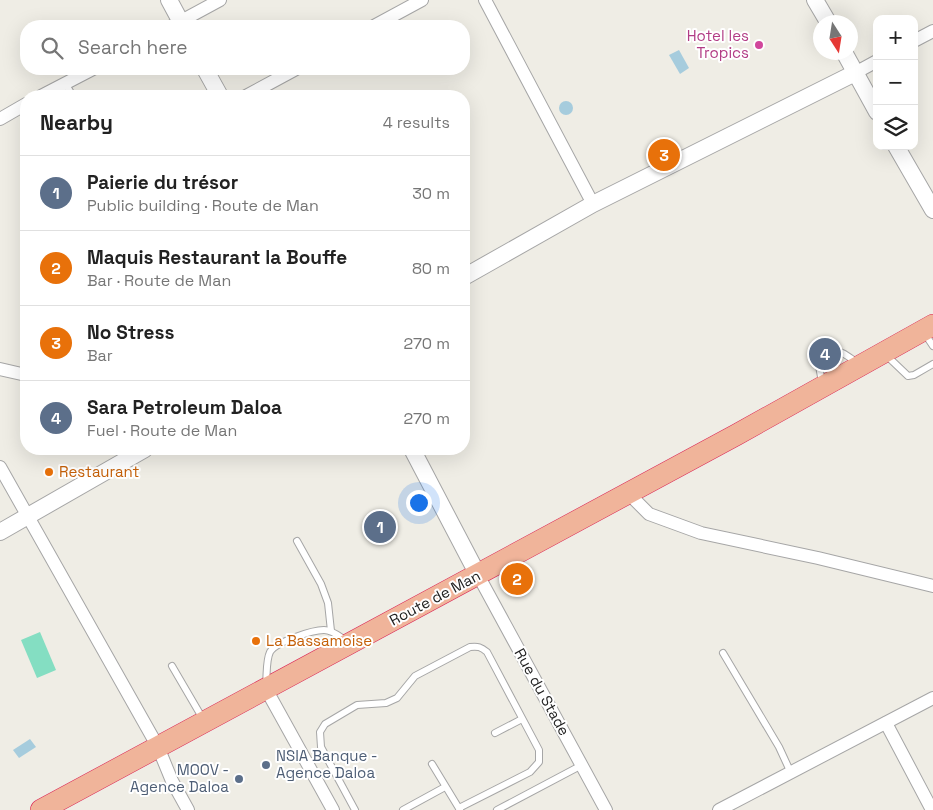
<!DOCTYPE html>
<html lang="en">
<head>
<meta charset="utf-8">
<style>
  body { margin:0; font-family:"Space Grotesk",sans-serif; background:#f2f2f2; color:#222 }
  .controls { position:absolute; right:15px; top:15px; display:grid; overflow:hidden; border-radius:10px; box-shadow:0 5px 20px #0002 }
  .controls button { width:45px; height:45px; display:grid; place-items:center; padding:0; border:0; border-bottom:1px solid #e0e0e0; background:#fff; color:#222; font:25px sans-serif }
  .compass { position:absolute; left:813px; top:15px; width:45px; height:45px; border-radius:50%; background:#fff; box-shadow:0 5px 20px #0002; rotate:168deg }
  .you { position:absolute; left:418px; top:502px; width:18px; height:18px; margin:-12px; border:4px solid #fff; border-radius:50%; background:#1a73e8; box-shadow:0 0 0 8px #1a73e833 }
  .badge { display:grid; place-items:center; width:32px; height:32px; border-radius:50%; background:#0f766e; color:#fff; font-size:16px; font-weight:700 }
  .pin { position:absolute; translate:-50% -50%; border:2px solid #fff; box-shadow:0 1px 5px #0006 }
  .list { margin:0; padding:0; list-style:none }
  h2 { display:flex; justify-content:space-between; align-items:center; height:65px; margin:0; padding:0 20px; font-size:21px }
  h2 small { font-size:16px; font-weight:400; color:#767676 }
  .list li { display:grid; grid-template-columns:32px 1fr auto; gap:15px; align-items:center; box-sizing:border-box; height:75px; padding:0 20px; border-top:1px solid #e0e0e0 }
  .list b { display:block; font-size:19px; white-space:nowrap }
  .list p { margin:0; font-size:16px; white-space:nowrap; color:#767676 }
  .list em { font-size:16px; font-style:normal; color:#767676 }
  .icon { flex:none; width:28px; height:28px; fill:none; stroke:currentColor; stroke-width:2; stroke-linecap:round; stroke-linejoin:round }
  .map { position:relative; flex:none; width:933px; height:810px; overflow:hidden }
  .search { position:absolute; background:#fff; box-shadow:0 5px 20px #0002; left:20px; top:20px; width:450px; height:55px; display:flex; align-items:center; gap:12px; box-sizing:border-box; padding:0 18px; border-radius:20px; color:#767676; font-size:19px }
  .panel { position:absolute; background:#fff; box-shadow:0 5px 20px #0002; left:20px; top:90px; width:450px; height:365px; border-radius:20px }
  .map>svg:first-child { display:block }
</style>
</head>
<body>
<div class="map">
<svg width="933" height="810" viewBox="0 0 933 810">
  <rect width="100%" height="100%" fill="#efede5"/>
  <path fill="#84dec2" d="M40 632 56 670 37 678 21 640Z"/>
  <g fill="#a6ccdd">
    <path d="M679 50 689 68 680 74 669 55Z"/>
    <circle cx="566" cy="108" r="7"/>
    <path d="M30 739 36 747 19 758 13 750Z"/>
  </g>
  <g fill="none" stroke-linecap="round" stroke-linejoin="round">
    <g stroke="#a6a6a6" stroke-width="8">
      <g id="service">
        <path d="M65 83 73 96"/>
        <path d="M925 334 933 346"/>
        <path d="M886 355 908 376 914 375 933 364"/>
        <path d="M822 382 818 361C840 347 838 350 858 363"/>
        <path d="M297 541 321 584 328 603 331 631"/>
        <path d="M723 653 779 747 791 773"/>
        <path d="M172 666 203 719"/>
        <path d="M266 683C267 675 266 660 270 652 276 642 312 630 324 630 332 630 339 636 345 640"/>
        <path d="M495 733 522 719"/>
        <path d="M432 764 460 810"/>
        <path d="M355 810 321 747 320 732 325 724 357 705 386 703 397 698 415 676 470 647C478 646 481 647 487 652L539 750V762L530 772 459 808"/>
        <path d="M403 810 445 787"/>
        <path d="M497 810 582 765"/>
      </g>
    </g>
    <g stroke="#a6a6a6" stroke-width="14">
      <g id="minor">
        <path d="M485 0 593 204"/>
        <path d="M172 26 220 0"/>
        <path d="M374 26 422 0"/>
        <path d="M914 41 933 31"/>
        <path d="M855 73 877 61"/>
        <path d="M41 96 93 69"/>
        <path d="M246 96 296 69"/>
        <path d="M0 119 26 104"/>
        <path d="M0 369 26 375"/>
        <path d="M0 467 158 747 172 781 188 810"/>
        <path d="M628 493 649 514 701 533 818 558 933 586"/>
        <path d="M478 575 606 810"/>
        <path d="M266 689 333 810"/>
        <path d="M886 723 932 810"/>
        <path d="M719 810 933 698"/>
      </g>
    </g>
    <g stroke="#a6a6a6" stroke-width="18">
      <g id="tertiary">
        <path d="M169 0 183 26"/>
        <path d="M815 0 828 22"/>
        <path d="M844 52 877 112"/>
        <path d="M205 69 220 96"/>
        <path d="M896 146 933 210"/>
        <path d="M464 277 593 204 855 73"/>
        <path d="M412 449 478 575"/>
        <path d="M0 532 145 449"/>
      </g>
    </g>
    <g stroke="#da2656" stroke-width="22">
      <path id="trunk" d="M41 810 736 435 933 325"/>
    </g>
    <use href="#service" stroke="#fff" stroke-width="6"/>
    <use href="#minor" stroke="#fff" stroke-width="12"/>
    <use href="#tertiary" stroke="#fff" stroke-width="16"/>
    <use href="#trunk" stroke="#f0b49a" stroke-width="21"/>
  </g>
  <circle fill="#d1479c" stroke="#fff" stroke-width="2" cx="759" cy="45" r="5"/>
  <g fill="#e8710a" stroke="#fff" stroke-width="2">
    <circle cx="49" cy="472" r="5"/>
    <circle cx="256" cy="641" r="5"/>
  </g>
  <g fill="#5c6f8a" stroke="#fff" stroke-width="2">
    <circle cx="266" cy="765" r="5"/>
    <circle cx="239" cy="779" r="5"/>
  </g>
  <g text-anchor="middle" stroke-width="4" stroke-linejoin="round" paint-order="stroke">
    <g font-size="15" fill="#b23c85" stroke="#fff" text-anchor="end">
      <text x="749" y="41">Hotel les<tspan x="749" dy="17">Tropics</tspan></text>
    </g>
    <g font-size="15" fill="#c56008" stroke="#fff" text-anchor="start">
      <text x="59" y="477">Restaurant</text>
      <text x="266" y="646">La Bassamoise</text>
    </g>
    <g font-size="15" fill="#1f1f1f" stroke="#fff">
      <text transform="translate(435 598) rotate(-28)" y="5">Route de Man</text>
      <text transform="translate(542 692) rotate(61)" y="5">Rue du Stade</text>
    </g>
    <g font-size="15" fill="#4e5e75" stroke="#fff" text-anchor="start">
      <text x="276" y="761">NSIA Banque -<tspan x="276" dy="17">Agence Daloa</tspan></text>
      <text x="229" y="775" text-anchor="end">MOOV -<tspan x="229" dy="17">Agence Daloa</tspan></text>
    </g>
  </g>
</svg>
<div class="controls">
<button>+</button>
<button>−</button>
<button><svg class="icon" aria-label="layers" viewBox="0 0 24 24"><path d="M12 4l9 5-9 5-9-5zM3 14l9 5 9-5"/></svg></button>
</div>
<svg class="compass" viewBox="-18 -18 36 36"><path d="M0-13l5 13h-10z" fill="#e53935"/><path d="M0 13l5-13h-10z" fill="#767676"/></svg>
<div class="you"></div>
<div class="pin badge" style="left:380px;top:527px;background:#5c6f8a">1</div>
<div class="pin badge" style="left:517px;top:579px;background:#e8710a">2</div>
<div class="pin badge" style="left:664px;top:155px;background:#e8710a">3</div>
<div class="pin badge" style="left:825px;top:354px;background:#5c6f8a">4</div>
<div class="search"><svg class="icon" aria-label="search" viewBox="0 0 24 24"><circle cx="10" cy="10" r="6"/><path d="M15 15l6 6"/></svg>Search here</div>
<section class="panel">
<h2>Nearby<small>4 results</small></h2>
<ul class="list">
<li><span class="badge" style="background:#5c6f8a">1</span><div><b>Paierie du trésor</b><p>Public building · Route de Man</p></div><em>30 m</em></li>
<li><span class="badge" style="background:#e8710a">2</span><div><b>Maquis Restaurant la Bouffe</b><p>Bar · Route de Man</p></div><em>80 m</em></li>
<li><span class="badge" style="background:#e8710a">3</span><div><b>No Stress</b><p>Bar</p></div><em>270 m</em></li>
<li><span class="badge" style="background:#5c6f8a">4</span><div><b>Sara Petroleum Daloa</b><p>Fuel · Route de Man</p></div><em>270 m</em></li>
</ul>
</section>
</div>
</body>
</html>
